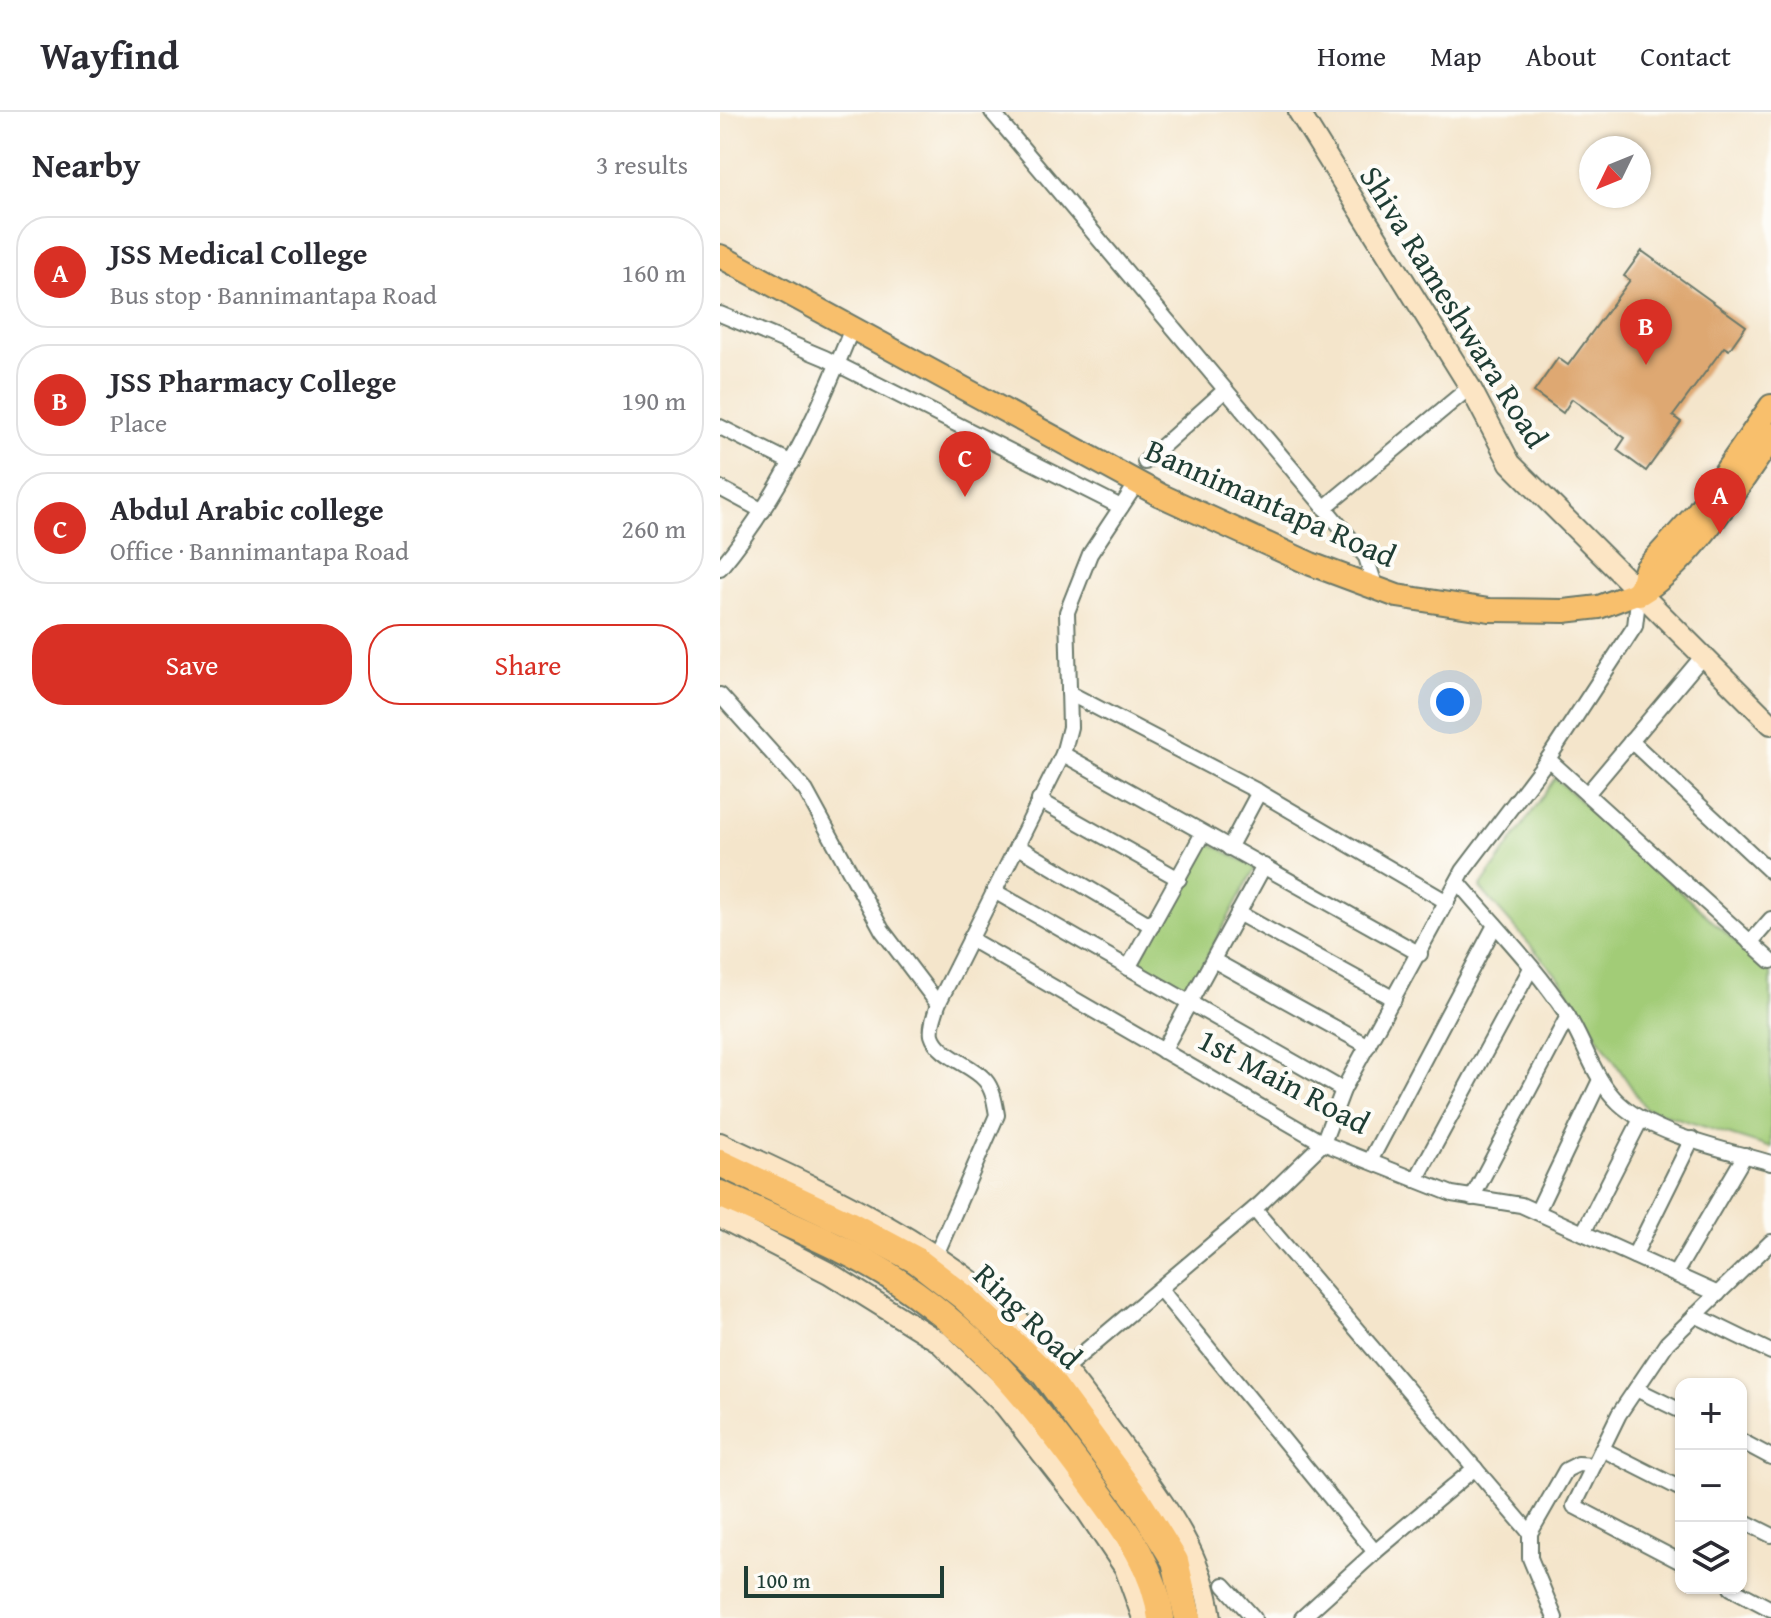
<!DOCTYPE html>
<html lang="en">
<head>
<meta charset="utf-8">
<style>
  body { margin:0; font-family:"Gentium Book Plus",serif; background:#f2f2f3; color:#2b2b33 }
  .controls { position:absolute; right:24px; bottom:24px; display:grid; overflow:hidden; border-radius:16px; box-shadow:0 2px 6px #0004 }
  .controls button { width:72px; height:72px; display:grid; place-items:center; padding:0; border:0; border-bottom:2px solid #e1e1e2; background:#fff; color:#2b2b33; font:40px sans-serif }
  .compass { position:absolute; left:859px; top:24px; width:72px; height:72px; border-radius:50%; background:#fff; box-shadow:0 2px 6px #0004; rotate:227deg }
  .scale { position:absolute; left:24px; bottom:20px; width:200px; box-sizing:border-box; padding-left:8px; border:4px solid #1f3d34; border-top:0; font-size:22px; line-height:28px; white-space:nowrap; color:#1f3d34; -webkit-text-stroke:6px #fdfcf7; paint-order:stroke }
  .you { position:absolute; left:730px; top:590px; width:28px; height:28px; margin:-20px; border:6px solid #fff; border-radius:50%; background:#1a73e8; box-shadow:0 0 0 12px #1a73e833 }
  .badge { display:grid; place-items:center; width:52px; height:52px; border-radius:50%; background:#d93025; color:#fff; font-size:26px; font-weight:700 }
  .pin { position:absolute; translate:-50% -66px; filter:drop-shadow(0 2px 4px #0008) }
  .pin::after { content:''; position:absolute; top:42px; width:28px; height:24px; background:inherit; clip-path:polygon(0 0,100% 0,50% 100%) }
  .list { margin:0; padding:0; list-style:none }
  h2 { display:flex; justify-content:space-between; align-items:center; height:104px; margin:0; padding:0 32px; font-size:34px }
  h2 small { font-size:26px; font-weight:400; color:#7c7c81 }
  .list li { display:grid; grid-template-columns:52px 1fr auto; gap:24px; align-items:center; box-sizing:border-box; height:112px; margin:0 16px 16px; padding:0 16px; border:2px solid #e1e1e2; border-radius:32px }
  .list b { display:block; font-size:30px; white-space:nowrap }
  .list p { margin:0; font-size:26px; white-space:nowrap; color:#7c7c81 }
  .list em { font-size:26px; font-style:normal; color:#7c7c81 }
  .actions { display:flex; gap:16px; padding:24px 32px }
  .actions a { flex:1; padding:18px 0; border:2px solid #d93025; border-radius:32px; text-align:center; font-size:28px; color:#d93025 }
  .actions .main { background:#d93025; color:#fff }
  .icon { flex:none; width:44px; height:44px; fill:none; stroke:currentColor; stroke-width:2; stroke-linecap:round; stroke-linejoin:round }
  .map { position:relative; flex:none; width:1051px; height:1506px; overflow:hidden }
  header { display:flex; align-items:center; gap:48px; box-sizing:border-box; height:112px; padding:0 40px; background:#fff; border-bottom:2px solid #e1e1e2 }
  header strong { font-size:38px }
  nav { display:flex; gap:44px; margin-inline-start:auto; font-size:28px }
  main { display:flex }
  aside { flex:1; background:#fff }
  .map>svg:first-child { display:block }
</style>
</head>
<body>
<header>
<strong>Wayfind</strong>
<nav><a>Home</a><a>Map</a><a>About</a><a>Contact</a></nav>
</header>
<main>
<aside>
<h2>Nearby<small>3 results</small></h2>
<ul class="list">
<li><span class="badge">A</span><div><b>JSS Medical College</b><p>Bus stop · Bannimantapa Road</p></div><em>160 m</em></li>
<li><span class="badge">B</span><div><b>JSS Pharmacy College</b><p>Place</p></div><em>190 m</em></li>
<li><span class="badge">C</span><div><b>Abdul Arabic college</b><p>Office · Bannimantapa Road</p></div><em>260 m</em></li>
</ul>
<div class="actions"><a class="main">Save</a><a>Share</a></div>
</aside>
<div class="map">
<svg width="1051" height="1506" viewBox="0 0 1051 1506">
  <rect width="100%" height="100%" fill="#fdfcf7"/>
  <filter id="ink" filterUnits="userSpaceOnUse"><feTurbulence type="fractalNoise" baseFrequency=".0125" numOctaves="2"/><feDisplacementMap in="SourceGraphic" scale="16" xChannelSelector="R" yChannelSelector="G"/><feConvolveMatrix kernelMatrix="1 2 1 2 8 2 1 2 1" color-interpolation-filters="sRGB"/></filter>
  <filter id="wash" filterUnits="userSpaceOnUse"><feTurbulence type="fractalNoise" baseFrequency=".006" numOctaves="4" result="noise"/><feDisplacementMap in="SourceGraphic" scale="32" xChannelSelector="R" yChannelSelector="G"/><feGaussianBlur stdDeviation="1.8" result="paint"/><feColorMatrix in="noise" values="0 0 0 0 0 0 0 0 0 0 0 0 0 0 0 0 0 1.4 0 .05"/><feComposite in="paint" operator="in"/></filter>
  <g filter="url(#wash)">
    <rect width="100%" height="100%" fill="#f4e5cb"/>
    <g fill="#a2cc77" stroke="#608456" stroke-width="2">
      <path d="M835 666 1051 862V1036L925 996 840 867 760 776Z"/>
      <path d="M485 728 535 756 467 882 416 854Z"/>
    </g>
    <g id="blocks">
      <path fill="#dea872" d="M922 139 1026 214 1009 238 1004 235 953 304 961 310 926 359 897 338 905 326 852 287 843 301 814 280 838 246 848 253 910 168 904 164Z"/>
    </g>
  </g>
  <g filter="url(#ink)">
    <use href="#blocks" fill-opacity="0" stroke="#6a7869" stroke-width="2"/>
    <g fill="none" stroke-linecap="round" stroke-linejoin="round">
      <g stroke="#6a7869" stroke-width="18">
        <g id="street">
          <path d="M272 0 646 445 656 476"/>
          <path d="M0 202 105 246 401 395"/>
          <path d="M0 315 72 351"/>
          <path d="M425 350 504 279"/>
          <path d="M0 376 43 399"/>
          <path d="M604 396 750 275"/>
          <path d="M0 456C60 384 98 302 132 216"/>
          <path d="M349 581 539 680 727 790"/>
          <path d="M0 583 86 679 162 818 218 892"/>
          <path d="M911 629 1051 760"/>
          <path d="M343 642 700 842"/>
          <path d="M828 647 1051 849"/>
          <path d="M867 682 982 545"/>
          <path d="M319 688 459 767"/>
          <path d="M297 734 432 814"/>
          <path d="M509 736 539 680"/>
          <path d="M738 770C774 813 815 854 846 901 865 930 873 967 899 991 935 1024 1004 1037 1051 1051"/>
          <path d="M274 779 623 978"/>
          <path d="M518 801 674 887"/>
          <path d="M250 827 603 1031 732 1082 801 1093 998 1182"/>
          <path d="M1030 831 1051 807"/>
          <path d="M493 848 648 934"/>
          <path d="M408 856 483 721"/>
          <path d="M443 939 544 754"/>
          <path d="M650 1049 775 813"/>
          <path d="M696 1068 811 856"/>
          <path d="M752 1086 848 904"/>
          <path d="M534 1097 810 1421"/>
          <path d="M817 1100 880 968"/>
          <path d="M863 1121 921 1007"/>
          <path d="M216 1143 277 1003C275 991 273 977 265 968 251 952 218 944 212 923 210 913 216 901 218 892L343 642 350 615 347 500 370 442 417 371"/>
          <path d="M914 1144 972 1027"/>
          <path d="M955 1162 1025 1043"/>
          <path d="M440 1177 655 1440"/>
          <path d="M975 1203 1051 1240"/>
          <path d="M338 1262 540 1092 603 1031 623 978 743 759 828 647 915 514 919 480"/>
          <path d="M916 1277 961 1299"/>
          <path d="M1021 1329 1051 1345"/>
          <path d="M882 1337 961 1377"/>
          <path d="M1021 1408 1051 1423"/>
          <path d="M961 1450 854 1394 899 1302 947 1231 1051 1130"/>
          <path d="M504 1473 534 1506"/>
          <path d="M1011 1476 1051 1497"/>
          <path d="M582 1506 655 1440 755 1356"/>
          <path d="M835 1506 810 1446V1421L846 1358 858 1352 874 1353"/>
        </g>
      </g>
      <g stroke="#6a7869" stroke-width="24">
        <g id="secondary">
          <path d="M579 0 750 275 790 351 1051 612"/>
          <path d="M0 1031C105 1080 209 1127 296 1206 341 1247 375 1297 411 1346 447 1395 483 1444 491 1506"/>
          <path d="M0 1105 109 1161 218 1229 285 1294 364 1395 405 1456 423 1506"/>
        </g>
      </g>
      <g stroke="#6a7869" stroke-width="26">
        <path id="primary" d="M0 144 440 383 591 452 677 484 769 498 844 499 879 495 919 480 926 457 976 402 1051 294"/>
      </g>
      <g stroke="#6a7869" stroke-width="30">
        <g id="highway">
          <path d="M919 480C971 448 1015 374 1051 324"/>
          <path d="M0 1051 127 1111 196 1148 245 1186 324 1261 418 1389 455 1449 468 1506"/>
          <path d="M0 1082C54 1107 114 1130 165 1161 254 1217 308 1285 369 1368 401 1412 434 1451 441 1506"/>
        </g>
      </g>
      <use href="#street" stroke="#fff" stroke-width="14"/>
      <use href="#secondary" stroke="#fce5c4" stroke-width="20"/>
      <use href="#primary" stroke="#f8bf6c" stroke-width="22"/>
      <use href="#highway" stroke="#f8bf6c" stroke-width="26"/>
    </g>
  </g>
  <g text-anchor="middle" stroke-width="8" stroke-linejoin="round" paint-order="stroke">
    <g font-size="32" fill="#1f3d34" stroke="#fdfcf7">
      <text transform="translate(734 195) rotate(58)" y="11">Shiva Rameshwara Road</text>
      <text transform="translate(551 391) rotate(24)" y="11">Bannimantapa Road</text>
      <text transform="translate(564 969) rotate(28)" y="11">1st Main Road</text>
      <text transform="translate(308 1204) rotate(44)" y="11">Ring Road</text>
    </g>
  </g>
</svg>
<div class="controls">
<button>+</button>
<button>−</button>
<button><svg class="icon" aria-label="layers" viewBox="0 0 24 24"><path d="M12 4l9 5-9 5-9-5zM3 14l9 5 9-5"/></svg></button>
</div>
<svg class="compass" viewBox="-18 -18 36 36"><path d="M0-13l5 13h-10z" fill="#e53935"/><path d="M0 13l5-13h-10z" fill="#7c7c81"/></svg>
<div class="scale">100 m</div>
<div class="you"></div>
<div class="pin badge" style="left:1000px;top:422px">A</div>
<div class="pin badge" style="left:926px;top:253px">B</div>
<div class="pin badge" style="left:245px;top:385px">C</div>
</div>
</main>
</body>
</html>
